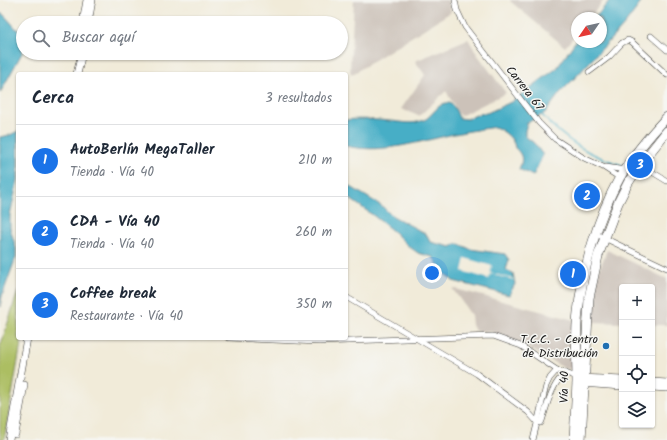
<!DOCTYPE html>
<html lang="es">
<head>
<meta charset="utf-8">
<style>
  body { margin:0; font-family:Kalam,sans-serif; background:#f6f6f7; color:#1f2937 }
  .controls { position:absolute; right:12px; bottom:12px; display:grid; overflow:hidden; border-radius:4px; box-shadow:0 1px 3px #0004 }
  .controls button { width:36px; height:36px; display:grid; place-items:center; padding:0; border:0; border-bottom:1px solid #e0e1e3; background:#fff; color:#1f2937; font:20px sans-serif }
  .compass { position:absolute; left:571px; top:12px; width:36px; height:36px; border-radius:50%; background:#fff; box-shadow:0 1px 3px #0004; rotate:236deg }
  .you { position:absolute; left:432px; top:273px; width:14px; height:14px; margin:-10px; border:3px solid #fff; border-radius:50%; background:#1a73e8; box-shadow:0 0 0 6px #1a73e833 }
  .badge { display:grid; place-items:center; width:26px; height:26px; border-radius:50%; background:#1a73e8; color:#fff; font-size:13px; font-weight:700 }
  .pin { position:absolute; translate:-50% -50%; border:2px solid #fff; box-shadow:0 1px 4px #0006 }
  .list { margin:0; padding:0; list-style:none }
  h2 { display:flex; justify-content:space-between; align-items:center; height:52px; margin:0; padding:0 16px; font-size:17px }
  h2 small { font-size:13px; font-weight:400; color:#747a83 }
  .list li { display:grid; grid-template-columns:26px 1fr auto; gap:12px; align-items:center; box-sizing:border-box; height:72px; padding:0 16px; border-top:1px solid #e0e1e3 }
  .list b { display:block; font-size:15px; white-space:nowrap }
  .list p { margin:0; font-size:13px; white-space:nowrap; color:#747a83 }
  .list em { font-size:13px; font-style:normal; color:#747a83 }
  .icon { flex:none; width:22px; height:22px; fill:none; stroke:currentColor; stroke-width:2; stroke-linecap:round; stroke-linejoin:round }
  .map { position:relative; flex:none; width:667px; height:440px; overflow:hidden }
  .search { position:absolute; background:#fff; box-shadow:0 1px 3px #0004; left:16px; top:16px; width:332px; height:44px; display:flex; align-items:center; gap:10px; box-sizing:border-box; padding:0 14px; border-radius:22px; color:#747a83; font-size:15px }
  .panel { position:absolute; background:#fff; box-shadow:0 1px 3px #0004; left:16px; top:72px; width:332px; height:268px; border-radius:4px }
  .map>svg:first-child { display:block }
</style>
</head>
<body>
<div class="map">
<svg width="667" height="440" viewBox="0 0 667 440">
  <rect width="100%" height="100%" fill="#f6f6f2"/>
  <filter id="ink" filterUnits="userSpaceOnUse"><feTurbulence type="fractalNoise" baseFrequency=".025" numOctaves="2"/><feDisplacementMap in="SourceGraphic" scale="8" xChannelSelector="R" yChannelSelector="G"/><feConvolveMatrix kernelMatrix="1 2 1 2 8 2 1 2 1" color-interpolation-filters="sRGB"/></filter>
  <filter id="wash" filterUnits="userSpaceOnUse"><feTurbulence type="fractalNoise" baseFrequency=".012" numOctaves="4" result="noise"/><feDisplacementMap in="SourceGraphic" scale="16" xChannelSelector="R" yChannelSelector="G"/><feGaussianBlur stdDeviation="0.9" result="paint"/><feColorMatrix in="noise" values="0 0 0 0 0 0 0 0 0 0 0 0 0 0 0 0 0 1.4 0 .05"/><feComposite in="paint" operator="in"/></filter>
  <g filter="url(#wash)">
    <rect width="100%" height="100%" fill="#f1ebd9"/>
    <g fill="#ccc2b9">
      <path d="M354 0H448L451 12 351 75 350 69Z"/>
      <path d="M511 0H604L589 18H577V33L565 47 510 1Z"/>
      <path d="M468 39 477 54 506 93 460 116 446 91 419 116 401 109 425 75 415 61Z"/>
      <path d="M607 250 667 279V325H652V287H622V323L591 322 593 300 598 273Z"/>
      <path d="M452 288 574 320 573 368 566 369 523 345 502 335 491 332 475 331 472 325 471 315Z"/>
    </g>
    <path fill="#acbe62" stroke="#646d3f" d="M18 291V338H22L4 440H0V347Z"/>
    <g fill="#47aec6" stroke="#326571">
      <path d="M610 0H643L625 24 573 80 560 93 545 113 527 123 525 131V136L534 143 543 155 533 176 519 169C523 160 523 155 515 148 514 138 504 131 495 127 476 130 456 133 437 138 407 145 377 153 346 146V120C360 118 376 120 390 121 402 122 412 125 424 120 432 117 439 101 449 103 455 105 457 114 459 118L467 119 481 113H487L511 102 557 68 577 39V42H601V18H595Z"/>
      <path d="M0 13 4 15 23 36 22 53 0 93Z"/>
      <path d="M18 131V180L10 215V228L16 248V257L2 296 0 307V137L10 135Z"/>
      <path d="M346 184 382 206 391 215 426 234 430 242 451 247 456 244H459L470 249 505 254 509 260 506 270 513 273 515 284 509 295 453 281 442 271 433 257 418 253 407 245 394 232 374 216 346 196Z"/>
    </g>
    <path fill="#f1ebd9" d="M465 258 492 266 490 273 514 279V280L490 274 489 279 462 271Z"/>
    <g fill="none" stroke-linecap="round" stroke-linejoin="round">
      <path stroke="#47aec6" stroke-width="1.5" d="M542 115C566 141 588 155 622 165"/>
    </g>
  </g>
  <g filter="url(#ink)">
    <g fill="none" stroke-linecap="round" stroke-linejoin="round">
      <g stroke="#3c3b38" stroke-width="6">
        <g id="street">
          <path d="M455 0 457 10 465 27 539 123 555 139 584 158 603 167 620 178"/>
          <path d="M651 36 667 50"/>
          <path d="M589 72 609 57 622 43 628 40 632 42 667 75"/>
          <path d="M639 164 667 181"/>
          <path d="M606 167 625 170"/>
          <path d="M596 234 667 268"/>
          <path d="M346 297 477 374 528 412 537 422"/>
          <path d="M228 338 319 342 493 336 521 346 557 370"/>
          <path d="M537 422 541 423 542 421C547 406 552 382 566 373"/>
          <path d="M533 440 546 386 550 378 557 370 577 377"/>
        </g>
      </g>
      <g stroke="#3c3b38" stroke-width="8">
        <g id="secondary">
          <path d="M83 23 87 0"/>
          <path d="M88 23 92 0"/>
          <path d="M77 74 82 53"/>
          <path d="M581 378 622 380"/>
          <path d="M652 382 667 383"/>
          <path d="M581 383 622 386"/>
          <path d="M652 387 667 388"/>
          <path d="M15 434 24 385"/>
          <path d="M9 440 27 338"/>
        </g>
      </g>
      <g stroke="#3c3b38" stroke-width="10">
        <g id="highway">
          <path d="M574 440C575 421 576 402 577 382 577 359 575 336 578 312 583 268 598 216 620 177 633 155 650 135 667 117"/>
          <path d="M581 440 589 298 598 256 618 203 628 183 640 165 667 131"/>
        </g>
      </g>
      <use href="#street" stroke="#fff" stroke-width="5"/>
      <use href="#secondary" stroke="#fff" stroke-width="7"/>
      <use href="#highway" stroke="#fff" stroke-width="9"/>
    </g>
  </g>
  <circle fill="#1f6fb2" stroke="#f6f6f2" stroke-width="1.5" cx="606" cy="346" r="4"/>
  <g text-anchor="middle" stroke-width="3" stroke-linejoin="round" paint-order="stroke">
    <g font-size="12" fill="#1c1c1c" stroke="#f6f6f2">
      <text transform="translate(525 88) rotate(52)" y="4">Carrera 67</text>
      <text transform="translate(564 387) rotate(-89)" y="4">Vía 40</text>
    </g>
    <g font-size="12" fill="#1c1c1c" stroke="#f6f6f2" text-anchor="end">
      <text x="598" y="343">T.C.C. - Centro<tspan x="598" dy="14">de Distribución</tspan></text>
    </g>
  </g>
</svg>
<div class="controls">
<button>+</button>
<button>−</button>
<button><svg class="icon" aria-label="locate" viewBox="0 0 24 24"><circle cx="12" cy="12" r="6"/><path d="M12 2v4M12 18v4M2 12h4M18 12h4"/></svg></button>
<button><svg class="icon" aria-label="layers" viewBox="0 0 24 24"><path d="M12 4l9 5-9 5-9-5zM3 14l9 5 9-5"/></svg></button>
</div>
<svg class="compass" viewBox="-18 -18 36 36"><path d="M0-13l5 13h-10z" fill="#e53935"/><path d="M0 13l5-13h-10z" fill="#747a83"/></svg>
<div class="you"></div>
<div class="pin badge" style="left:573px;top:274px">1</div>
<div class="pin badge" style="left:587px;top:196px">2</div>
<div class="pin badge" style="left:640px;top:165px">3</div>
<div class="search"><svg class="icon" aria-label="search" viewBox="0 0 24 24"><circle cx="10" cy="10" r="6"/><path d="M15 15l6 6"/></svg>Buscar aquí</div>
<section class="panel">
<h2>Cerca<small>3 resultados</small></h2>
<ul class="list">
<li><span class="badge">1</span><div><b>AutoBerlín MegaTaller</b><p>Tienda · Vía 40</p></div><em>210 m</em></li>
<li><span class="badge">2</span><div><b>CDA - Vía 40</b><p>Tienda · Vía 40</p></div><em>260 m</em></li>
<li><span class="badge">3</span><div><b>Coffee break</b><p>Restaurante · Vía 40</p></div><em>350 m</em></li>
</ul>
</section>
</div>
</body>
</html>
